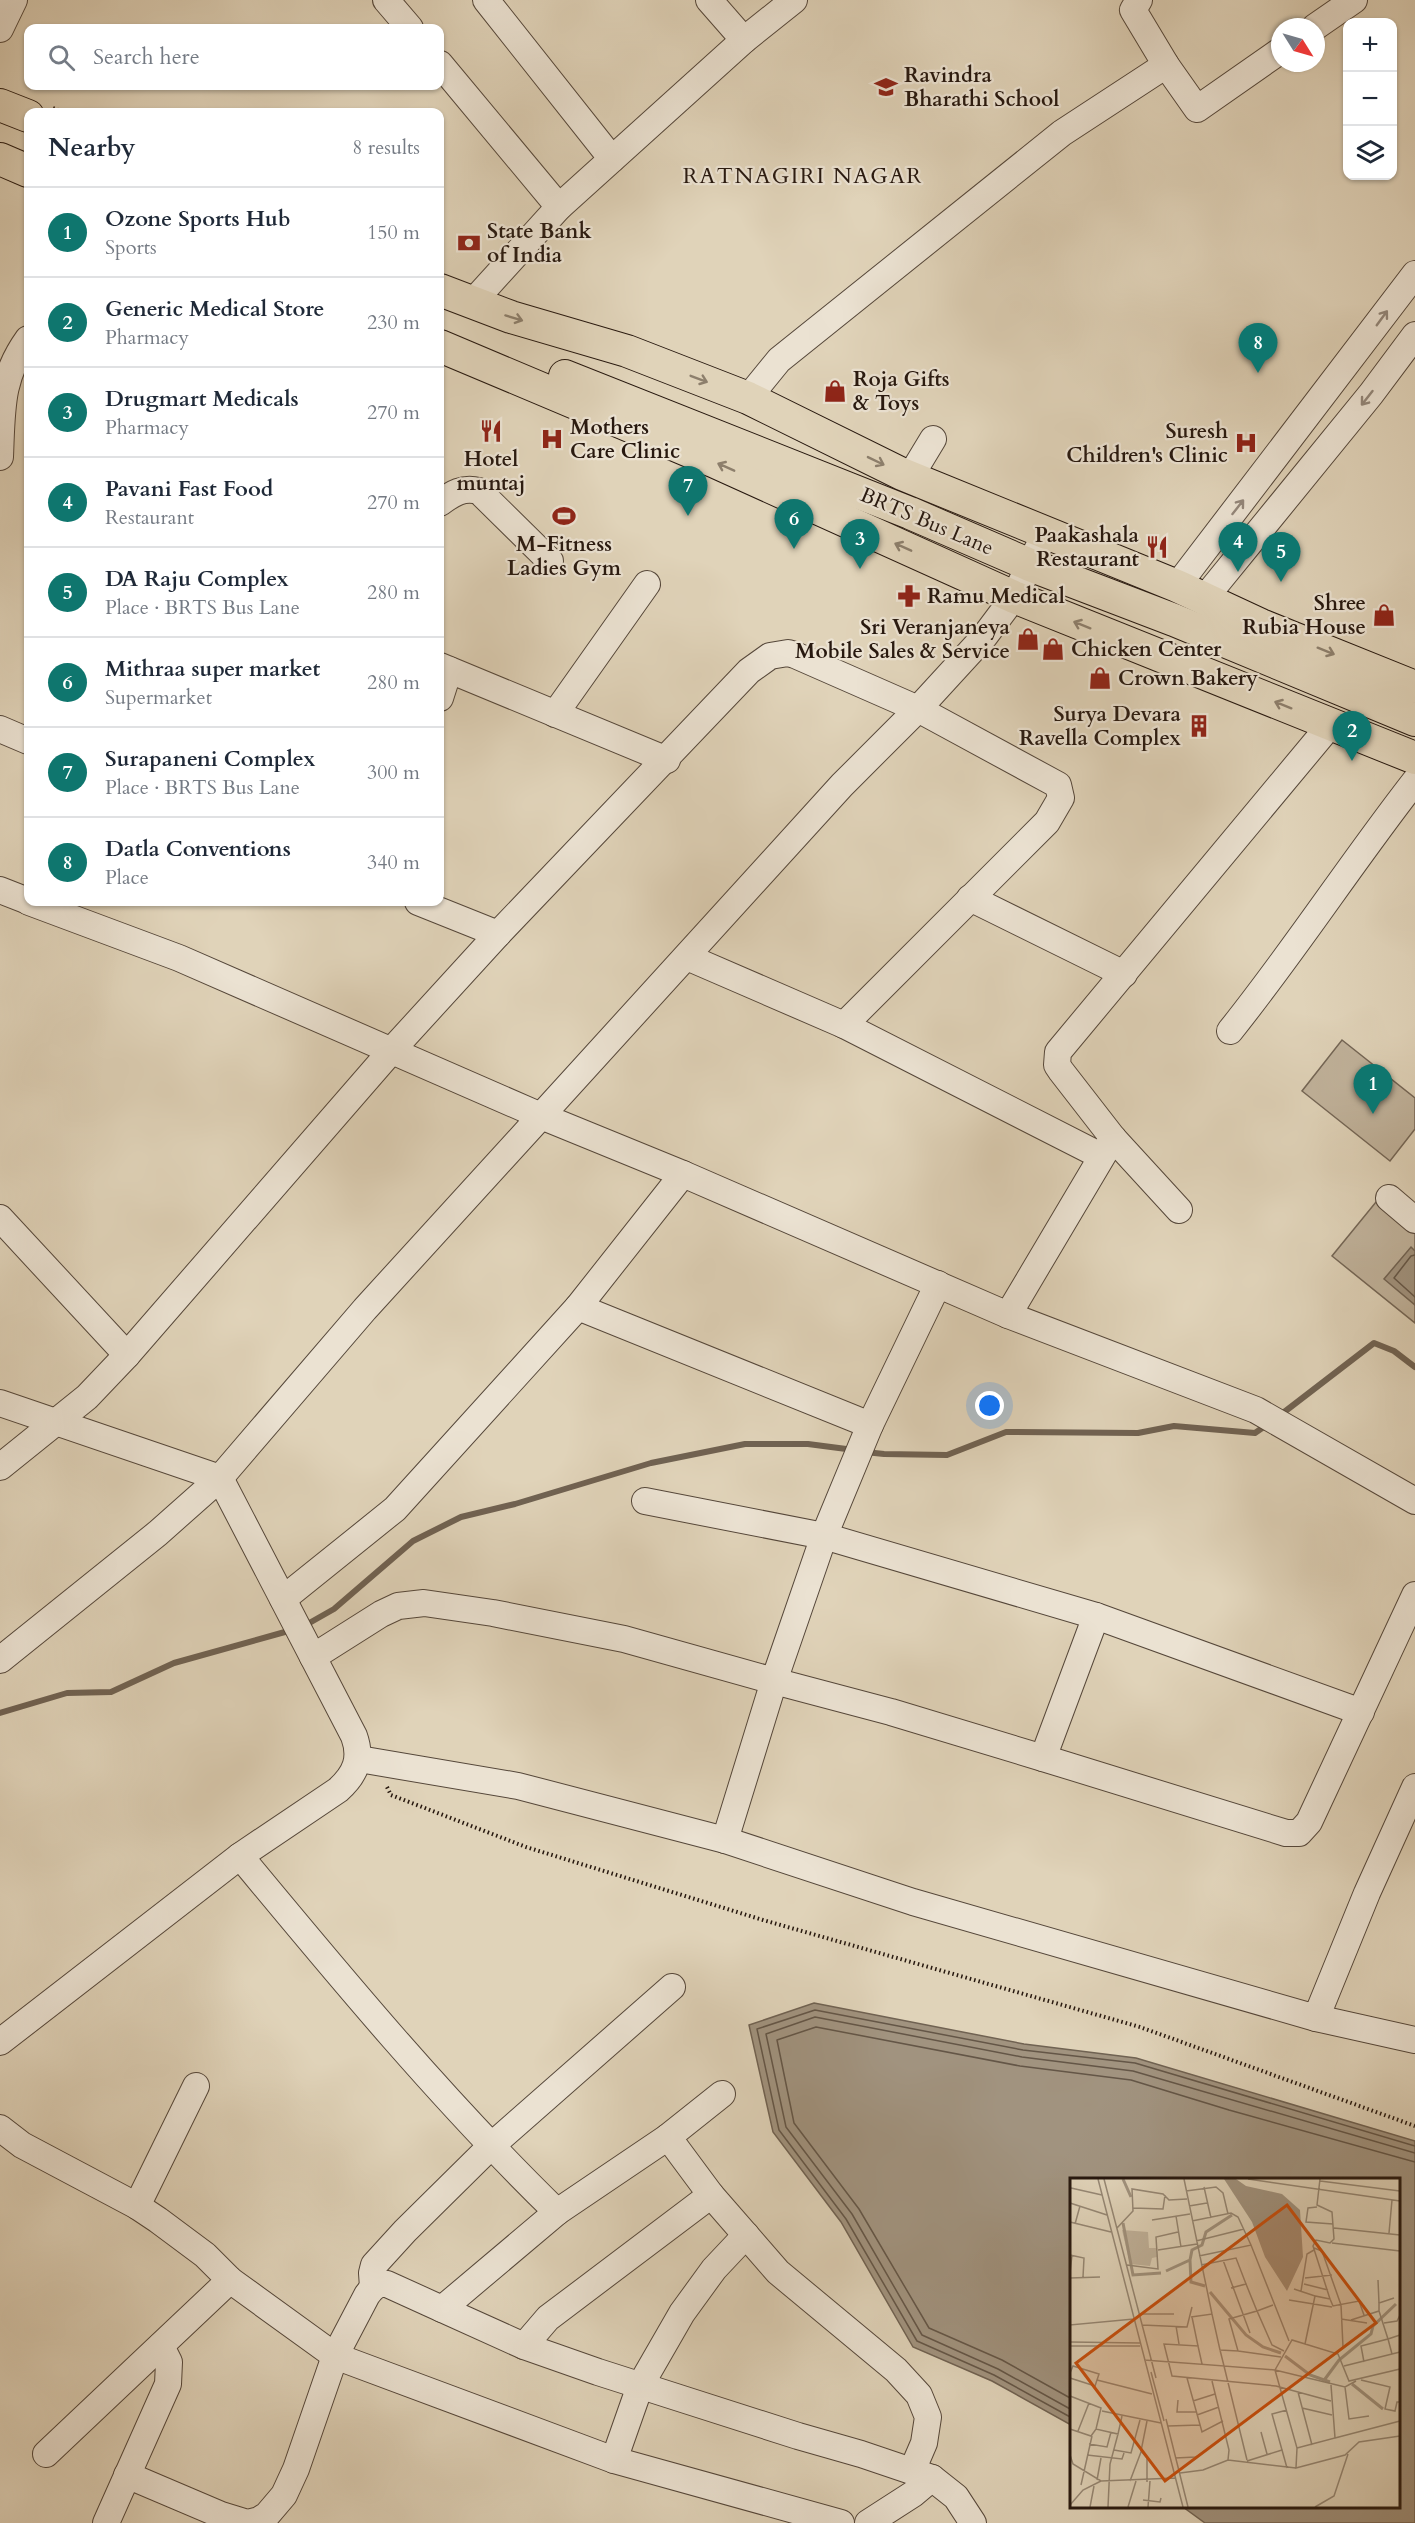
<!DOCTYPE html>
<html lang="en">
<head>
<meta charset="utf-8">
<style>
  body { margin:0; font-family:Cardo,serif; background:#f2f2f3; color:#1f2937 }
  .controls { position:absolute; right:18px; top:18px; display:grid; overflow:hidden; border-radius:12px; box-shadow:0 2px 4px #0004 }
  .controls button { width:54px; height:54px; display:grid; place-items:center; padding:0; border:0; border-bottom:2px solid #e0e1e3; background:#fff; color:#1f2937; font:30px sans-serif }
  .compass { position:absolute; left:1271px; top:18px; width:54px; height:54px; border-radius:50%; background:#fff; box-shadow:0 2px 4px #0004; rotate:127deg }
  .you { position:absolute; left:990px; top:1406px; width:21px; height:21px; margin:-15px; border:4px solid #fff; border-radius:50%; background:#1a73e8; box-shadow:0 0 0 9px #1a73e833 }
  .badge { display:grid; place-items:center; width:39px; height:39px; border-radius:50%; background:#0f766e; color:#fff; font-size:20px; font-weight:700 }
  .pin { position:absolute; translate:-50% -50px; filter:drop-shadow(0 2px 3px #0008) }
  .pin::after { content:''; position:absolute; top:32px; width:21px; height:18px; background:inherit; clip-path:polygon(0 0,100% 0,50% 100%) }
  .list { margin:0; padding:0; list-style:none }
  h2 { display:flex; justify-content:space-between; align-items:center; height:78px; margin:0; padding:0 24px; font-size:26px }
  h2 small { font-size:20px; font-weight:400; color:#747a83 }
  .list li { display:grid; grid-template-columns:39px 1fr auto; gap:18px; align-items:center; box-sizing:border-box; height:90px; padding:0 24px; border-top:2px solid #e0e1e3 }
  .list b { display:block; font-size:22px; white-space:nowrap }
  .list p { margin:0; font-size:20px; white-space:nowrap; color:#747a83 }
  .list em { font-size:20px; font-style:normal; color:#747a83 }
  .icon { flex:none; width:33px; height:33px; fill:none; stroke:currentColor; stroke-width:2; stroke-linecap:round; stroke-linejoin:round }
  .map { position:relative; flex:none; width:1415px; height:2523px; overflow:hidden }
  .search { position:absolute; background:#fff; box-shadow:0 2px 4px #0004; left:24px; top:24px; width:420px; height:66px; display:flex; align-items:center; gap:15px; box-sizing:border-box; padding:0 21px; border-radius:12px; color:#747a83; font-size:22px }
  .panel { position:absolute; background:#fff; box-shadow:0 2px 4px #0004; left:24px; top:108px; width:420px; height:798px; border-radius:12px }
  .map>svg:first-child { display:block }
</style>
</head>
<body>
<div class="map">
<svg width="1415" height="2523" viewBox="0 0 1415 2523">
  <rect width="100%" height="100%" fill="#e0d3b9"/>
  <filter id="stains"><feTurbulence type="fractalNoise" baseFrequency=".00333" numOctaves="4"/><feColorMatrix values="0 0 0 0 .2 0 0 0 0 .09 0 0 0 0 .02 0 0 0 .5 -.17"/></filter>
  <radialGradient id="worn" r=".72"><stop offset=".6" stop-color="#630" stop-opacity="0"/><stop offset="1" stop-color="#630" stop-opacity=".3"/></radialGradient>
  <g fill="#c1b39c" stroke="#746656" stroke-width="1.5">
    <path d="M1342 1040 1415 1098V1129L1390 1161 1302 1091Z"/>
    <path d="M1376 1202 1415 1234V1323L1332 1256Z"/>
  </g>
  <g fill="#a1937f" stroke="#706252" stroke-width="1.5">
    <path d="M1411 1247 1415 1251V1305L1384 1279Z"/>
    <path d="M814 2003 1024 2044 1136 2058 1415 2141V2523H1205L1183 2507 1398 2506V2180H1072L1071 2425 992 2381 913 2347 841 2222 773 2132 749 2025Z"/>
  </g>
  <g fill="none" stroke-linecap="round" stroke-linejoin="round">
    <g stroke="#645647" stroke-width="1.5">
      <path d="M1415 1255 1411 1256 1394 1278 1415 1297"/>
      <path d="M1072 2399 1002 2360 929 2328 859 2209 794 2123 777 2040 816 2027 1020 2066 1131 2080 1229 2110 1415 2162"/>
      <path d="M1072 2410 998 2369 922 2335 852 2214 786 2127 766 2034 815 2017 1022 2057 1133 2071 1415 2153"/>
      <path d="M1072 2418 994 2375 917 2341 846 2219 779 2130 757 2029 815 2010 1023 2050 1135 2063 1415 2146"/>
    </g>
    <g stroke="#706252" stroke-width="6">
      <path d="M1279 1416 1374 1343 1394 1351 1415 1367"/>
      <path d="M865 1452 884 1454 947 1455 1006 1432 1138 1433 1174 1426 1255 1433 1268 1424"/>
      <path d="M304 1626 334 1609 413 1541 461 1517 515 1504 651 1463 745 1444H808L854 1450"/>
      <path d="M0 1713 67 1693 111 1692 174 1663 292 1630"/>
    </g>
    <g stroke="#55473a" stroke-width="28">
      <g id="minor">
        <path d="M386 0 410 28"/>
        <path d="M486 0 612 159"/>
        <path d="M709 0 744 40"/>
        <path d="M1139 0 1133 10 1166 65 1197 109 1280 51"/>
        <path d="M1315 27 1354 0"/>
        <path d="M0 29 14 0"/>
        <path d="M440 64 559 207"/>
        <path d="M471 304 559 207 744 40 794 0"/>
        <path d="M748 398 779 360 1062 133 1166 65"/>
        <path d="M0 457C2 410 0 378 28 339"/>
        <path d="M910 477 933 439"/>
        <path d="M440 503C453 493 463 487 479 491L550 561"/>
        <path d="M1177 586 1415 274"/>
        <path d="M1204 599 1371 394 1415 335"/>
        <path d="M440 666 667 760"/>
        <path d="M440 698 449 670"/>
        <path d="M555 714 647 584"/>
        <path d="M0 729 28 741"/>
        <path d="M0 890 28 901"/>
        <path d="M970 898 1124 974"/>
        <path d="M418 902 498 934"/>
        <path d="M687 957 844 1025"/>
        <path d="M1230 1031C1295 950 1351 863 1415 781"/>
        <path d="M683 1174 541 1116 842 785 918 709 984 637 1014 597 1045 534"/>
        <path d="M1389 1198 1415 1220"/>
        <path d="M1179 1210 1113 1138 1061 1071 1057 1065 1058 1052 1331 724"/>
        <path d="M0 1218 127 1355"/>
        <path d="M1008 1315 1256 1410 1415 1501"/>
        <path d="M0 1403 220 1478 354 1736C362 1758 356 1774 338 1790L240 1856 0 2042"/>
        <path d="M870 1425 938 1284"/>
        <path d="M0 1467 87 1397 127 1355 392 1050 498 934 749 671 770 656 788 653 795 655 918 709 1058 785 1061 798 1047 822 844 1025 1101 1156"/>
        <path d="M645 1501 824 1536 1096 1616 1361 1712"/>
        <path d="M283 1599 395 1509 578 1307"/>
        <path d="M313 1657 381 1614 398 1606 424 1603 493 1613 624 1639 774 1681 824 1536 870 1425 578 1307 683 1174 1008 1315 1113 1138"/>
        <path d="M0 1660 158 1533 220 1478 365 1309 541 1116 179 958 29 902"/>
        <path d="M1043 1758 1286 1833H1299L1309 1822 1415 1595"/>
        <path d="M359 1759 518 1786 725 1840 913 1902 1316 2018 1367 1893 1415 1787"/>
        <path d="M725 1840 774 1681 891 1712 1043 1758 1096 1616"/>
        <path d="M240 1856C341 1978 443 2101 557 2212L442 2309 524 2346 598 2372 798 2436 861 2454 932 2478 956 2497 973 2523"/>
        <path d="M1316 2018 1415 2040"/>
        <path d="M0 2128 22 2145 137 2206 158 2220 205 2255 230 2280 335 2356 614 2460 841 2523"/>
        <path d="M668 2137 711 2195 778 2272 896 2370 919 2395 928 2417 924 2443 912 2471"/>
        <path d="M137 2206 196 2086"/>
        <path d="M557 2212 668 2137 722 2094"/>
        <path d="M373 2287 372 2273 374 2265 405 2231 490 2147 672 1987"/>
        <path d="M524 2346 548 2318 711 2195"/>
        <path d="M46 2454 230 2280"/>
        <path d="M614 2460 640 2386 682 2313 714 2269 746 2235"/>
        <path d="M127 2475 221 2515 247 2523 259 2520 267 2515 284 2495 296 2469 335 2356 367 2295C373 2287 377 2283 387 2284L442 2309"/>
        <path d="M106 2523 168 2384 169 2362 161 2346"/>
        <path d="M868 2523 913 2494 932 2478"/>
      </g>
    </g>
    <g stroke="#27180f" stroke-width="34">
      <g id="major">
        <path d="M0 105 28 116"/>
        <path d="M0 159 28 171"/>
        <path d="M440 290 511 317 627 351 748 398 902 474 1177 586 1261 625 1415 687"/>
        <path d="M440 346 713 461 1014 597 1415 758"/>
        <path d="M565 376 910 513 1030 565 1174 620 1415 720"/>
      </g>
    </g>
    <g stroke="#27180f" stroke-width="4" stroke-dasharray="1.5 3" stroke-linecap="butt">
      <path d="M53 108 63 112"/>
      <path d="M387 1787 391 1795 526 1847 763 1920 1140 2027 1415 2126"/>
    </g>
    <use href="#minor" stroke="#ebe2d2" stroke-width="26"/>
    <use href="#major" stroke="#e0d3b9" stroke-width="32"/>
  </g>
  <defs><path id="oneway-shaft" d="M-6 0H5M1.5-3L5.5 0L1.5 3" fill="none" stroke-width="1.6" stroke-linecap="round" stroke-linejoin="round" transform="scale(1.5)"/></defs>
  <g stroke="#8d7f6c">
    <use href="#oneway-shaft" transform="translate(514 318) rotate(17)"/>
    <use href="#oneway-shaft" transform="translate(699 379) rotate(21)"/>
    <use href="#oneway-shaft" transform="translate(876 461) rotate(26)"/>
    <use href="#oneway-shaft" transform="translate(726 467) rotate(-156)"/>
    <use href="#oneway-shaft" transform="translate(903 547) rotate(-156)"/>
    <use href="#oneway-shaft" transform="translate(1082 625) rotate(-158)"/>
    <use href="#oneway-shaft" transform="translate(1326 651) rotate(22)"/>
    <use href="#oneway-shaft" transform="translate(1283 705) rotate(-158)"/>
  </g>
  <g stroke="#93877a">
    <use href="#oneway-shaft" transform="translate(1382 318) rotate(-54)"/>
    <use href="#oneway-shaft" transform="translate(1367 398) rotate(128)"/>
    <use href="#oneway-shaft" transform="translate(1238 507) rotate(-52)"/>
  </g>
  <defs>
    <g id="school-bare" transform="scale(1.8)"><path d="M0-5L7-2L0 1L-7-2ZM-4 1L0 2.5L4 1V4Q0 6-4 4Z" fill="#8f2418" stroke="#ebe2d2" stroke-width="2.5" paint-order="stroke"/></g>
    <g id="bank-bare" transform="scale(1.8)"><path d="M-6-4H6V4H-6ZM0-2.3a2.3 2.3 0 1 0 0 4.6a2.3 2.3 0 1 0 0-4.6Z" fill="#8f2418" stroke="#ebe2d2" stroke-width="2.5" paint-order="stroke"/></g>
    <g id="shop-bare" transform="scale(1.8)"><path d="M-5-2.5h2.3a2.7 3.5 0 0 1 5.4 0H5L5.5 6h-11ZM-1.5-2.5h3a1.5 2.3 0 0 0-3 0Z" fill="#8f2418" stroke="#ebe2d2" stroke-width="2.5" paint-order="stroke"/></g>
    <g id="restaurant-bare" transform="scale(1.8)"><path d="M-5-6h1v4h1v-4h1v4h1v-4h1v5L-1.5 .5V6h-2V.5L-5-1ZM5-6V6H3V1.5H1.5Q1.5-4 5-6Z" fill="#8f2418" stroke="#ebe2d2" stroke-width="2.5" paint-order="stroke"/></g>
    <g id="hospital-bare" transform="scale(1.8)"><path d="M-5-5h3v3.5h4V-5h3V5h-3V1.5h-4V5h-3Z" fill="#8f2418" stroke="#ebe2d2" stroke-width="2.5" paint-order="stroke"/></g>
    <g id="stadium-bare" transform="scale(1.8)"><path d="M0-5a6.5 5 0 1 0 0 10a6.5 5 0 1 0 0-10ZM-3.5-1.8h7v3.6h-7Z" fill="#8f2418" stroke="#ebe2d2" stroke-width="2.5" paint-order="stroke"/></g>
    <g id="pharmacy-bare" transform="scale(1.8)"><path d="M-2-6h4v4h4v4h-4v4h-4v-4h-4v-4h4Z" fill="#8f2418" stroke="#ebe2d2" stroke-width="2.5" paint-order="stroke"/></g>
    <g id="building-bare" transform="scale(1.8)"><path d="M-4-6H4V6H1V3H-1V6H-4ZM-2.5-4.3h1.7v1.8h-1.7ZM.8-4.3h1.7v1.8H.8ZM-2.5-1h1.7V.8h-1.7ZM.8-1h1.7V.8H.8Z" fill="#8f2418" stroke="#ebe2d2" stroke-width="2.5" paint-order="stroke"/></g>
  </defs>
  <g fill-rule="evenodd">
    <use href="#school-bare" x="886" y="87"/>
    <use href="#bank-bare" x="469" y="243"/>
    <use href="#shop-bare" x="835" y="391"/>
    <use href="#restaurant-bare" x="491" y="431"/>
    <use href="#hospital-bare" x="552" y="439"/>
    <use href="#hospital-bare" x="1246" y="443"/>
    <use href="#stadium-bare" x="564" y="516"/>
    <use href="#restaurant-bare" x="1157" y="547"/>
    <use href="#pharmacy-bare" x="909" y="596"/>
    <use href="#shop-bare" x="1384" y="615"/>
    <use href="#shop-bare" x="1028" y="639"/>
    <use href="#shop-bare" x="1053" y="649"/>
    <use href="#shop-bare" x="1100" y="678"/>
    <use href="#building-bare" x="1199" y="726"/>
  </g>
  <g text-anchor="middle" stroke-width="4.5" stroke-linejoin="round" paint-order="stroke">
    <g font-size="21" font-weight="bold" fill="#27180f" stroke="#ebe2d2" text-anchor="start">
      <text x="904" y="82">Ravindra<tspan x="904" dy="24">Bharathi School</tspan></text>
      <text x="487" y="238">State Bank<tspan x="487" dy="24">of India</tspan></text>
      <text x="853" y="386">Roja Gifts<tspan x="853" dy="24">&amp; Toys</tspan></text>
      <text x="570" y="434">Mothers<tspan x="570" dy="24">Care Clinic</tspan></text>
      <text x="1228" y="438" text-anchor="end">Suresh<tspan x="1228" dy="24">Children's Clinic</tspan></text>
      <text x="491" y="466" text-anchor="middle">Hotel<tspan x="491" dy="24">muntaj</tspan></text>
      <text x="1139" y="542" text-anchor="end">Paakashala<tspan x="1139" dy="24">Restaurant</tspan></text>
      <text x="564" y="551" text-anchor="middle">M-Fitness<tspan x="564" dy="24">Ladies Gym</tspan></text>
      <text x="927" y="603">Ramu Medical</text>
      <text x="1366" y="610" text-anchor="end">Shree<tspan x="1366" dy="24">Rubia House</tspan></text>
      <text x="1010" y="634" text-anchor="end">Sri Veranjaneya<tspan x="1010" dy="24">Mobile Sales &amp; Service</tspan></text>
      <text x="1071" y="656">Chicken Center</text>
      <text x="1118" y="685">Crown Bakery</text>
      <text x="1181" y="721" text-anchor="end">Surya Devara<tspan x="1181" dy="24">Ravella Complex</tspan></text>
    </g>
    <g font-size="21" fill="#27180f" stroke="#ebe2d2">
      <text transform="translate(927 521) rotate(23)" y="7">BRTS Bus Lane</text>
    </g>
    <g font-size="22" letter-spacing="1.5" fill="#27180f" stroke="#ebe2d2">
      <text x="803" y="183">RATNAGIRI NAGAR</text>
    </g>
  </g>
  <g transform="translate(1070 2178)">
    <rect width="330" height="330" fill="#e0d3b9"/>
    <path d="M52 52 78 54 79 70H86L87 79 82 80 80 88 60 86Z" fill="#c1b39c"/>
    <path d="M154 1H166L176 8 212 16 230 32 233 79 217 113 195 79 182 44Z" fill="#a1937f"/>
    <path fill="none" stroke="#a1937f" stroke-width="3" d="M53 1 61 19M53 45 63 97 91 95M120 82 122 72 132 67 136 54 162 37M96 93 120 82 121 104 135 108M140 114 176 157 193 169 211 175M215 178 240 197 260 204M255 201 269 182 301 156 303 148 326 126M282 206 313 231"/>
    <path fill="none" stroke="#968875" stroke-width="1.5" d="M28 1 113 329M34 1 86 200M114 1 142 136M178 1 330 23M250 3 330 13M134 9 141 40M1 10 32 17M116 13 146 9 153 15 158 36M0 25 37 37M119 28 137 25M247 29 238 30 236 44 263 46M63 30 93 31 95 17M106 38 111 69M82 42 120 36M122 43 161 35 168 39 181 67M0 44 41 54M5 46 10 28M47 50 63 33 62 11 93 16 99 22 117 21M264 50 330 57M319 55 322 22M126 63 174 51M262 65 330 73M244 70 252 73 271 127 273 169 267 175M88 72 127 66M0 77 14 80 13 99M129 78 181 67 219 163M153 82 180 155M57 87 88 91 86 59 108 54M131 87 166 80 176 106M0 95 2 77M0 100 30 99M235 100 262 97M308 102 309 125M234 106 258 112M161 110 176 106 187 133 203 127M224 111 245 118M231 113 237 76 244 72M260 121 263 128 289 123 294 137M219 122 262 129M0 131V147L64 141M309 133V125L324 120M69 136H104M121 139 142 136 150 172 168 173 159 141 187 133 202 167 214 173M122 139 128 168 94 166 102 198 206 208 261 223M271 141 297 145M281 142 309 133 318 161 330 157M314 145 327 143 330 137M72 147 117 149 122 129M106 148 109 166M0 164 70 165M235 166 245 118 260 121 243 68 246 62 260 65 264 61 262 34 247 27 250 1M0 168H70M128 168 132 186M168 173 211 179M74 182 154 188 150 172M294 184 291 168 318 161 322 176M274 188 330 174M330 191 279 203 268 176 222 162 205 192 227 270 226 290 275 277 289 264 330 258M81 194 94 243M0 195 3 188 29 196 25 208 0 200M117 200 132 254 153 243M27 202 82 216M291 202 320 209 315 231 325 233 327 224H330M142 203 159 272 158 282M275 209 279 241 299 238M228 214 242 267M0 218 31 230 26 251M108 222 107 234H126M123 223 145 216M232 230 262 237M32 233 91 245M127 237 149 229M96 241 118 329M77 243 71 273 77 280V304M98 248 130 247M0 251 21 258 26 251 48 256 52 238M8 253 19 225M191 254 197 276M265 260 330 243M19 266 37 269 41 254M227 270 265 260 261 207M44 272 61 275 70 242M212 272 217 290M0 277 3 286 31 303 105 300M17 277 52 281 54 275M105 280 126 279 156 258M177 282 154 188 205 192 275 209 286 203M177 283 212 272 202 236 217 232M110 295 133 292 158 282 226 290M27 302 31 280M60 303 71 274M11 307 22 258M73 322 90 324 91 320M0 327 13 312 31 303M20 329 24 308M38 329 40 286 48 256M58 329 66 303M78 329 80 303M245 329 264 318 278 276"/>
    <path fill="#cb4f0c" fill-opacity="0.15" stroke="#cb4f0c" stroke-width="3" d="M217 27 306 145 95 303 6 185Z"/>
    <rect width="330" height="330" fill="none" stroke="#27180f" stroke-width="3"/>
  </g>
  <rect width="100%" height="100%" filter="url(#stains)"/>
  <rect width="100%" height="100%" fill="url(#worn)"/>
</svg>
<div class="controls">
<button>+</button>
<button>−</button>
<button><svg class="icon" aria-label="layers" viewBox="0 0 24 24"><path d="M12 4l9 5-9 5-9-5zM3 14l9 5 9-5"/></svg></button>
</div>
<svg class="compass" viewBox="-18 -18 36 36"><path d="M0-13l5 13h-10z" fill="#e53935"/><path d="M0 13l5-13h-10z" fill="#747a83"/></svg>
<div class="you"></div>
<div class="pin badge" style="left:1373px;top:1114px">1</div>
<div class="pin badge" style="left:1352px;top:761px">2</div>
<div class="pin badge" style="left:860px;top:569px">3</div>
<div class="pin badge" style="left:1238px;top:572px">4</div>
<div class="pin badge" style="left:1281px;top:582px">5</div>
<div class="pin badge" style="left:794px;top:549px">6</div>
<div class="pin badge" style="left:688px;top:516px">7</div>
<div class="pin badge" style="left:1258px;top:373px">8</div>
<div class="search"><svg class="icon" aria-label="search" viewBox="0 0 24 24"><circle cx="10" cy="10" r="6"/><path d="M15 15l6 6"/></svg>Search here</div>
<section class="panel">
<h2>Nearby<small>8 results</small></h2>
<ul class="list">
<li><span class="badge">1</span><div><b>Ozone Sports Hub</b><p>Sports</p></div><em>150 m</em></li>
<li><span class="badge">2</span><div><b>Generic Medical Store</b><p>Pharmacy</p></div><em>230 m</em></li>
<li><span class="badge">3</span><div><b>Drugmart Medicals</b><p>Pharmacy</p></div><em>270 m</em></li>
<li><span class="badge">4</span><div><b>Pavani Fast Food</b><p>Restaurant</p></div><em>270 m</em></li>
<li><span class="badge">5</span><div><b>DA Raju Complex</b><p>Place · BRTS Bus Lane</p></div><em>280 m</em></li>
<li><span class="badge">6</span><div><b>Mithraa super market</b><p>Supermarket</p></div><em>280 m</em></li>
<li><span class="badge">7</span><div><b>Surapaneni Complex</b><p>Place · BRTS Bus Lane</p></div><em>300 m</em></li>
<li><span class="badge">8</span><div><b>Datla Conventions</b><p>Place</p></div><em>340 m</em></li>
</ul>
</section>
</div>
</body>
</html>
